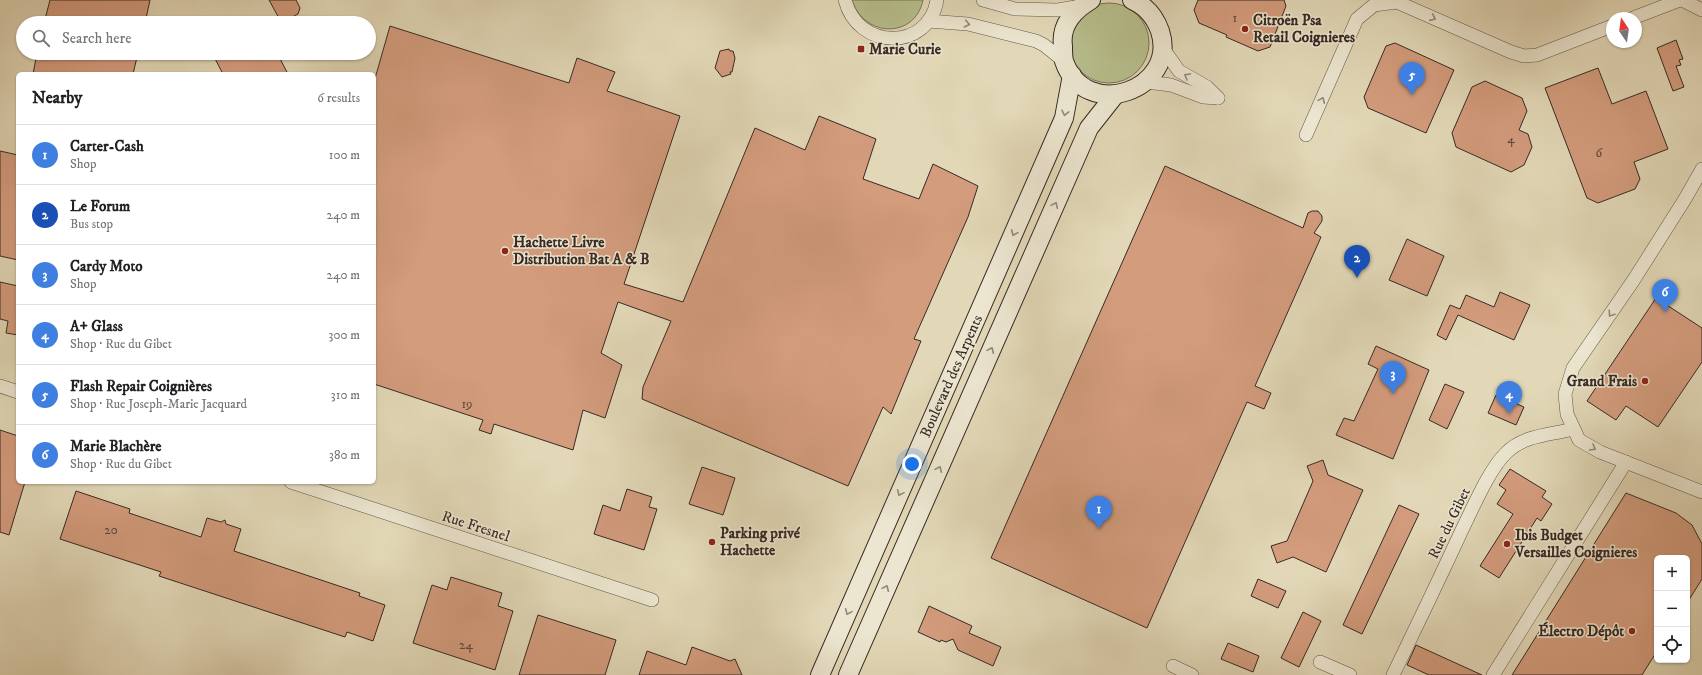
<!DOCTYPE html>
<html lang="en">
<head>
<meta charset="utf-8">
<style>
  body { margin:0; font-family:"IM FELL DW Pica",serif; background:#f2f2f2; color:#202124 }
  .controls { position:absolute; right:12px; bottom:12px; display:grid; overflow:hidden; border-radius:6px; box-shadow:0 1px 3px #0004 }
  .controls button { width:36px; height:36px; display:grid; place-items:center; padding:0; border:0; border-bottom:1px solid #e0e0e0; background:#fff; color:#202124; font:20px sans-serif }
  .compass { position:absolute; left:1606px; top:12px; width:36px; height:36px; border-radius:50%; background:#fff; box-shadow:0 1px 3px #0004; rotate:347deg }
  .you { position:absolute; left:912px; top:464px; width:14px; height:14px; margin:-10px; border:3px solid #fff; border-radius:50%; background:#1a73e8; box-shadow:0 0 0 6px #1a73e833 }
  .badge { display:grid; place-items:center; width:26px; height:26px; border-radius:50%; background:#d93025; color:#fff; font-size:13px; font-weight:700 }
  .pin { position:absolute; translate:-50% -33px; filter:drop-shadow(0 1px 2px #0008) }
  .pin::after { content:''; position:absolute; top:21px; width:14px; height:12px; background:inherit; clip-path:polygon(0 0,100% 0,50% 100%) }
  .list { margin:0; padding:0; list-style:none }
  h2 { display:flex; justify-content:space-between; align-items:center; height:52px; margin:0; padding:0 16px; font-size:17px }
  h2 small { font-size:13px; font-weight:400; color:#757577 }
  .list li { display:grid; grid-template-columns:26px 1fr auto; gap:12px; align-items:center; box-sizing:border-box; height:60px; padding:0 16px; border-top:1px solid #e0e0e0 }
  .list b { display:block; font-size:15px; white-space:nowrap }
  .list p { margin:0; font-size:13px; white-space:nowrap; color:#757577 }
  .list em { font-size:13px; font-style:normal; color:#757577 }
  .icon { flex:none; width:22px; height:22px; fill:none; stroke:currentColor; stroke-width:2; stroke-linecap:round; stroke-linejoin:round }
  .map { position:relative; flex:none; width:1702px; height:675px; overflow:hidden }
  .search { position:absolute; background:#fff; box-shadow:0 1px 3px #0004; left:16px; top:16px; width:360px; height:44px; display:flex; align-items:center; gap:10px; box-sizing:border-box; padding:0 14px; border-radius:22px; color:#757577; font-size:15px }
  .panel { position:absolute; background:#fff; box-shadow:0 1px 3px #0004; left:16px; top:72px; width:360px; height:412px; border-radius:6px }
  .map>svg:first-child { display:block }
</style>
</head>
<body>
<div class="map">
<svg width="1702" height="675" viewBox="0 0 1702 675">
  <rect width="100%" height="100%" fill="#e2d8b7"/>
  <filter id="stains"><feTurbulence type="fractalNoise" baseFrequency=".005" numOctaves="4"/><feColorMatrix values="0 0 0 0 .2 0 0 0 0 .09 0 0 0 0 .02 0 0 0 .5 -.17"/></filter>
  <radialGradient id="worn" r=".72"><stop offset=".6" stop-color="#630" stop-opacity="0"/><stop offset="1" stop-color="#630" stop-opacity=".3"/></radialGradient>
  <g fill="#b7be8c" stroke="#787458">
    <path d="M852 0H923C915 39 864 38 852 0Z"/>
    <circle cx="1109" cy="43" r="40"/>
  </g>
  <g fill="#d39c7d" stroke="#382a25">
    <path d="M50 0H150L145 23H44Z"/>
    <path d="M269 0H296L300 8 298 14 285 21 280 20Z"/>
    <path d="M1198 0H1284L1286 6 1270 47 1258 51 1226 37 1227 35 1199 23 1194 10Z"/>
    <path d="M390 26 569 83 577 58 615 72 607 91 680 116 624 284 683 302 755 128 805 150 819 116 876 139 863 179 919 199 933 164 978 186 968 217 914 339 921 341 891 414 883 407 848 486 642 399 643 387 671 321 618 302 601 353 622 365 605 418 583 410 573 450 494 424 491 434 479 430 483 420 374 384V82Z"/>
    <path d="M1676 40 1683 59 1679 60 1681 65 1676 66 1684 87 1673 91 1657 48Z"/>
    <path d="M1395 43 1454 70 1426 133 1368 108 1364 97 1386 46Z"/>
    <path d="M729 49 730 51H733L735 58 732 72H730L731 74 722 77 715 68 720 51Z"/>
    <path d="M37 53H138L133 74H33Z"/>
    <path d="M212 53H250L253 59 265 53H277L288 74H223Z"/>
    <path d="M1598 68 1612 104 1646 91 1668 149 1634 162 1640 179 1635 189 1598 203 1587 198 1545 88Z"/>
    <path d="M1485 81 1522 98 1527 111 1519 130 1528 134 1532 147 1524 165 1511 172 1456 147 1452 133 1472 87Z"/>
    <path d="M0 151 18 155V260L0 256Z"/>
    <path d="M1165 166 1303 228 1308 213 1312 211H1318L1322 216V221L1314 233 1321 237 1255 386 1271 393 1264 409 1247 402 1147 628 991 558Z"/>
    <path d="M1407 239 1444 256 1427 296 1389 280Z"/>
    <path d="M0 282 18 286V335L6 333 8 321 0 319Z"/>
    <path d="M1500 292 1530 305 1514 340 1458 315 1446 340 1437 335 1450 305 1460 309 1466 295 1494 307Z"/>
    <path d="M1656 298 1702 328V362L1658 427 1626 406 1616 420 1587 401Z"/>
    <path d="M1376 346 1429 370 1393 459 1336 435 1344 418 1354 421 1378 369 1368 364Z"/>
    <path d="M1445 384 1464 392 1447 429 1429 420Z"/>
    <path d="M1496 395 1524 407 1516 425 1488 413Z"/>
    <path d="M0 430 18 436V482H25L9 535 0 532Z"/>
    <path d="M1323 460 1328 475 1363 490 1326 572 1293 557 1277 563 1271 546 1287 541 1313 481 1307 466Z"/>
    <path d="M702 467 735 478 723 515 689 504Z"/>
    <path d="M1510 469 1546 491 1542 497 1552 504 1541 521 1537 518 1499 578 1480 566 1513 514 1497 504 1506 490 1499 485Z"/>
    <path d="M627 489 652 497 649 507 657 509 644 550 594 534 603 505 620 511Z"/>
    <path d="M76 491 130 509 129 513 201 537 207 518 221 522 225 520 226 524 241 529 234 551 360 593 359 596 385 605 373 641 347 632 345 637 159 576 161 572 60 539Z"/>
    <path d="M1626 493 1676 513 1692 525 1702 544V579L1687 603V558H1657V651L1642 675H1512Z"/>
    <path d="M1399 505 1419 514 1362 634 1343 625Z"/>
    <path d="M451 577 502 593 498 606 513 611 495 670 413 643 432 585 447 590Z"/>
    <path d="M1258 579 1286 591 1278 608 1251 596Z"/>
    <path d="M929 606 972 626 969 633 1001 647 993 666 958 650 953 639 946 642 941 640 940 642 918 632Z"/>
    <path d="M1303 612 1321 621 1299 667 1281 658Z"/>
    <path d="M538 615 616 640 605 675H519Z"/>
    <path d="M1228 643 1259 656 1253 672 1221 659Z"/>
    <path d="M1416 645 1482 675H1429L1407 665Z"/>
    <path d="M692 647 730 661 735 659 742 675H639L647 651 686 665Z"/>
  </g>
  <g fill="none" stroke-linecap="round" stroke-linejoin="round">
    <g stroke="#62564a" stroke-width="14">
      <g id="street">
        <path d="M845 0C858 51 929 51 937 0"/>
        <path d="M983 0 1015 9 1058 10 1080 6"/>
        <path d="M1682 0 1702 10"/>
        <path d="M1633 18 1680 0"/>
        <path d="M928 21 968 24 1036 41 1044 45 1064 61"/>
        <path d="M1162 47 1179 71 1207 87 1218 98"/>
        <path d="M1146 82 1171 85 1203 97 1218 98"/>
        <path d="M1306 135 1357 19 1374 5 1397 2 1511 52 1524 56 1537 55 1612 26"/>
        <path d="M1702 169 1685 199 1633 281 1573 368 1565 394 1567 414 1579 440 1600 452 1702 492"/>
        <path d="M0 386 18 392"/>
        <path d="M291 482 652 600"/>
        <path d="M1320 662 1350 675"/>
        <path d="M1173 666 1192 675"/>
        <path d="M1393 675C1416 627 1439 580 1461 532 1472 510 1489 469 1506 453 1523 435 1551 435 1573 429"/>
        <path d="M1493 675 1626 462"/>
      </g>
    </g>
    <g stroke="#382a25" stroke-width="20">
      <g id="secondary">
        <path d="M1091 0C1074 10 1060 25 1063 46 1063 51 1063 57 1064 61 1085 123 1179 90 1160 31 1155 17 1146 6 1132 0"/>
        <path d="M820 675 1064 118 1072 75"/>
        <path d="M848 675 1089 128 1115 95"/>
      </g>
    </g>
    <use href="#street" stroke="#ece6d0" stroke-width="13"/>
    <use href="#secondary" stroke="#ece6d0" stroke-width="18"/>
  </g>
  <defs><path id="oneway-chevron" d="M-2-3.5L2.5 0L-2 3.5" fill="none" stroke-width="1.6" stroke-linecap="round" stroke-linejoin="round"/></defs>
  <g stroke="#92887a">
    <use href="#oneway-chevron" transform="translate(1433 18) rotate(24)"/>
    <use href="#oneway-chevron" transform="translate(967 24) rotate(11)"/>
    <use href="#oneway-chevron" transform="translate(1187 76) rotate(-150)"/>
    <use href="#oneway-chevron" transform="translate(1322 100) rotate(-66)"/>
    <use href="#oneway-chevron" transform="translate(1065 113) rotate(102)"/>
    <use href="#oneway-chevron" transform="translate(1055 205) rotate(-66)"/>
    <use href="#oneway-chevron" transform="translate(1014 233) rotate(114)"/>
    <use href="#oneway-chevron" transform="translate(1611 314) rotate(124)"/>
    <use href="#oneway-chevron" transform="translate(991 350) rotate(-66)"/>
    <use href="#oneway-chevron" transform="translate(1593 448) rotate(30)"/>
    <use href="#oneway-chevron" transform="translate(939 469) rotate(-66)"/>
    <use href="#oneway-chevron" transform="translate(900 493) rotate(114)"/>
    <use href="#oneway-chevron" transform="translate(886 588) rotate(-66)"/>
    <use href="#oneway-chevron" transform="translate(848 612) rotate(114)"/>
  </g>
  <g fill="#8f2418" stroke="#ece6d0" stroke-width="1.5">
    <circle cx="1245" cy="29" r="4"/>
    <rect x="857" y="45" width="8" height="8" rx="2"/>
    <circle cx="505" cy="251" r="4"/>
    <circle cx="1645" cy="381" r="4"/>
    <circle cx="712" cy="542" r="4"/>
    <circle cx="1507" cy="544" r="4"/>
    <circle cx="1632" cy="631" r="4"/>
  </g>
  <g text-anchor="middle" stroke-width="3" stroke-linejoin="round" paint-order="stroke">
    <g font-size="13" fill="#5f463b">
      <text x="1235" y="22">1</text>
      <text x="1511" y="143">4</text>
      <text x="1599" y="157">6</text>
      <text x="467" y="408">19</text>
      <text x="111" y="534">20</text>
      <text x="466" y="649">24</text>
    </g>
    <g font-size="15" font-weight="bold" fill="#382a25" stroke="#ece6d0" text-anchor="start">
      <text x="1253" y="25">Citroën Psa<tspan x="1253" dy="17">Retail Coignieres</tspan></text>
      <text x="869" y="54">Marie Curie</text>
      <text x="513" y="247">Hachette Livre<tspan x="513" dy="17">Distribution Bat A &amp; B</tspan></text>
      <text x="1637" y="386" text-anchor="end">Grand Frais</text>
      <text x="720" y="538">Parking privé<tspan x="720" dy="17">Hachette</tspan></text>
      <text x="1515" y="540">Ibis Budget<tspan x="1515" dy="17">Versailles Coignieres</tspan></text>
      <text x="1624" y="636" text-anchor="end">Électro Dépôt</text>
    </g>
    <g font-size="15" fill="#382a25" stroke="#ece6d0">
      <text transform="translate(951 376) rotate(-66)" y="5">Boulevard des Arpents</text>
      <text transform="translate(1449 523) rotate(-64)" y="5">Rue du Gibet</text>
      <text transform="translate(476 526) rotate(18)" y="5">Rue Fresnel</text>
    </g>
  </g>
  <rect width="100%" height="100%" filter="url(#stains)"/>
  <rect width="100%" height="100%" fill="url(#worn)"/>
</svg>
<div class="controls">
<button>+</button>
<button>−</button>
<button><svg class="icon" aria-label="locate" viewBox="0 0 24 24"><circle cx="12" cy="12" r="6"/><path d="M12 2v4M12 18v4M2 12h4M18 12h4"/></svg></button>
</div>
<svg class="compass" viewBox="-18 -18 36 36"><path d="M0-13l5 13h-10z" fill="#e53935"/><path d="M0 13l5-13h-10z" fill="#757577"/></svg>
<div class="you"></div>
<div class="pin badge" style="left:1099px;top:529px;background:#3f7fe0">1</div>
<div class="pin badge" style="left:1357px;top:278px;background:#1a4fb4">2</div>
<div class="pin badge" style="left:1393px;top:394px;background:#3f7fe0">3</div>
<div class="pin badge" style="left:1509px;top:414px;background:#3f7fe0">4</div>
<div class="pin badge" style="left:1412px;top:95px;background:#3f7fe0">5</div>
<div class="pin badge" style="left:1665px;top:312px;background:#3f7fe0">6</div>
<div class="search"><svg class="icon" aria-label="search" viewBox="0 0 24 24"><circle cx="10" cy="10" r="6"/><path d="M15 15l6 6"/></svg>Search here</div>
<section class="panel">
<h2>Nearby<small>6 results</small></h2>
<ul class="list">
<li><span class="badge" style="background:#3f7fe0">1</span><div><b>Carter-Cash</b><p>Shop</p></div><em>100 m</em></li>
<li><span class="badge" style="background:#1a4fb4">2</span><div><b>Le Forum</b><p>Bus stop</p></div><em>240 m</em></li>
<li><span class="badge" style="background:#3f7fe0">3</span><div><b>Cardy Moto</b><p>Shop</p></div><em>240 m</em></li>
<li><span class="badge" style="background:#3f7fe0">4</span><div><b>A+ Glass</b><p>Shop · Rue du Gibet</p></div><em>300 m</em></li>
<li><span class="badge" style="background:#3f7fe0">5</span><div><b>Flash Repair Coignières</b><p>Shop · Rue Joseph-Marie Jacquard</p></div><em>310 m</em></li>
<li><span class="badge" style="background:#3f7fe0">6</span><div><b>Marie Blachère</b><p>Shop · Rue du Gibet</p></div><em>380 m</em></li>
</ul>
</section>
</div>
</body>
</html>
